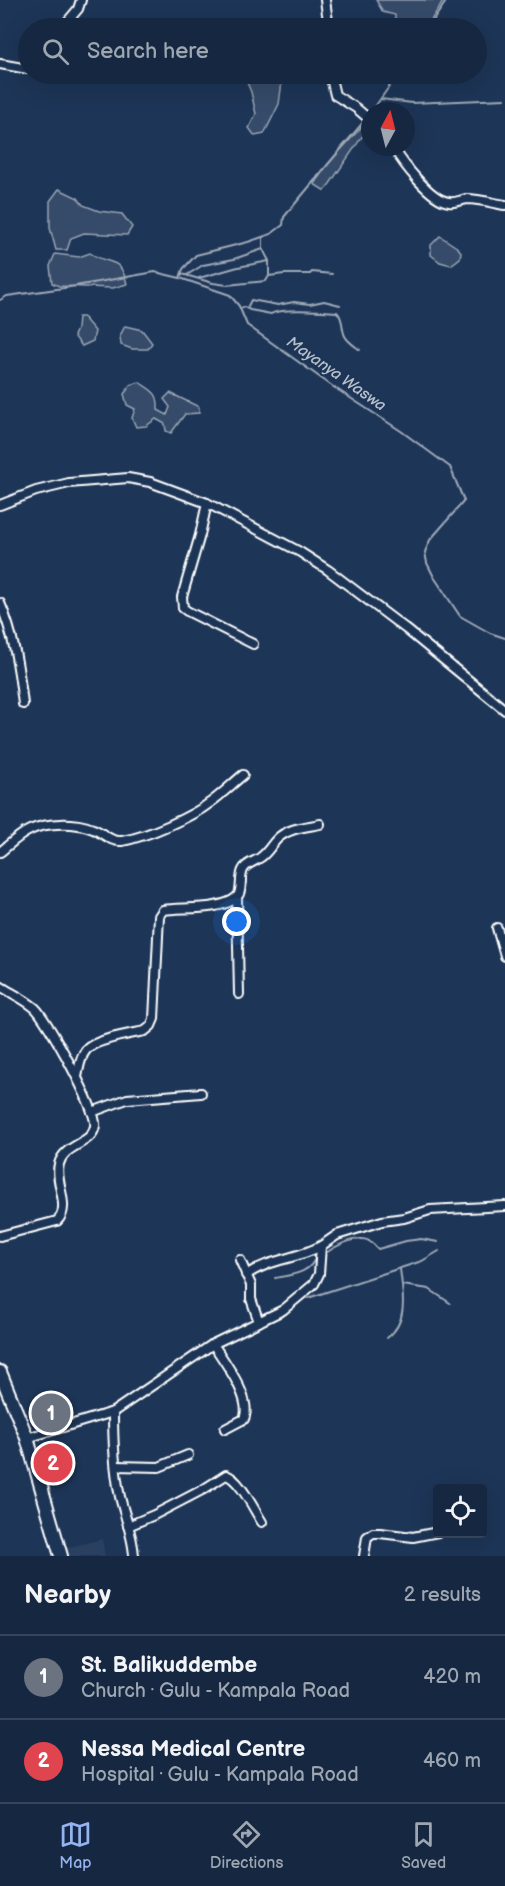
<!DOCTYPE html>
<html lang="en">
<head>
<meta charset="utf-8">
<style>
  body { margin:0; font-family:"Balsamiq Sans",sans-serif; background:#1f3048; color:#f1f3f6 }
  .controls { position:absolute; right:18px; bottom:18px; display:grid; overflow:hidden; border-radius:6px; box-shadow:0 6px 24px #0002 }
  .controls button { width:54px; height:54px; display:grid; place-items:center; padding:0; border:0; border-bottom:2px solid #35445a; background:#162841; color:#f1f3f6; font:30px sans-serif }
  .compass { position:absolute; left:361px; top:102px; width:54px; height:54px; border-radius:50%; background:#162841; box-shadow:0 6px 24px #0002; rotate:7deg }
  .you { position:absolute; left:237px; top:922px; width:21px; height:21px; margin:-15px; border:4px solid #fff; border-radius:50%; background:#1a73e8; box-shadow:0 0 0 9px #1a73e833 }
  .badge { display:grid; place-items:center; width:39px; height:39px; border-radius:50%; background:#95b2f1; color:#fff; font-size:20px; font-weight:700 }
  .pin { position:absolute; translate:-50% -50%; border:3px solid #fff; box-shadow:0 2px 6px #0006 }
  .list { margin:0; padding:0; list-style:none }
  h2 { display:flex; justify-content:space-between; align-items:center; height:78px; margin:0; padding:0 24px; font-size:26px }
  h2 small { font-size:20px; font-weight:400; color:#9ea6b1 }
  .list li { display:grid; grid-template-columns:39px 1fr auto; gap:18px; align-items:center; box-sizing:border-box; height:84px; padding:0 24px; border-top:2px solid #35445a }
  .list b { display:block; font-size:22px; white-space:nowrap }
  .list p { margin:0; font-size:20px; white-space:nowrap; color:#9ea6b1 }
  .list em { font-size:20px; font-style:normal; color:#9ea6b1 }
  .icon { flex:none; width:33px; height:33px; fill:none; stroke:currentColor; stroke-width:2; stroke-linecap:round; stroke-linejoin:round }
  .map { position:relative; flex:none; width:505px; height:1556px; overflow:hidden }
  .search { position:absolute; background:#162841; box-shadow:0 6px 24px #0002; left:18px; right:18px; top:18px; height:66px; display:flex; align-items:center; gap:15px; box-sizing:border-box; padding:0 21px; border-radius:33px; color:#9ea6b1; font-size:22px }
  .sheet { height:246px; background:#162841 }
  nav { display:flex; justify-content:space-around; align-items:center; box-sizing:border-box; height:84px; border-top:2px solid #35445a; background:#162841; font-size:16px; color:#9ea6b1 }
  nav a { display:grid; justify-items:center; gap:3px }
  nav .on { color:#95b2f1 }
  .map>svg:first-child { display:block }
</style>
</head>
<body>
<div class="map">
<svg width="505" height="1556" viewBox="0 0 505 1556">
  <rect width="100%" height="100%" fill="#1d3557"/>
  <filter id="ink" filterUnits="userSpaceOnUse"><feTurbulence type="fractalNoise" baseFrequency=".0167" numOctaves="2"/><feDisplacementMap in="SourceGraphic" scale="12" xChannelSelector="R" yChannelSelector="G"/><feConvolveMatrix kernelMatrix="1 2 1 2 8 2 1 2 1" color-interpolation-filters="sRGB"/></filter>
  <g filter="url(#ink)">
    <path fill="#2a4161" d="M102 1539 105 1556H62L61 1549Z"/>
    <g fill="#364b69" stroke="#9aa5b4" stroke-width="1.5">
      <path d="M376 0H444L426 28H406L395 20V15L383 12Z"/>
      <path d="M253 74H283L279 104 264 134 255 136 249 128 256 114 251 92 246 80Z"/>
      <path d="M367 121 370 125 325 191 314 184 328 164Z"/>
      <path d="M59 189 78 198 83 205 99 211 122 214 132 227 127 235 84 233 71 238 67 250H56L50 228V201Z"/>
      <path d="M440 236 458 248 461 252 460 258 451 265 440 262 431 255V245Z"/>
      <path d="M90 253C111 267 120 255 127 284L113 288 59 286 52 283 50 266 55 254 79 257Z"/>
      <path d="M78 317H83L95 331 93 341 82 346 74 336 77 329Z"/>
      <path d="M125 326 142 330 152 343 148 349H132L121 345 120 336Z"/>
      <path d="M139 382C152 391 159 392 158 410L167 415 170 407 164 399 170 393 199 407V413L185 414 171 433 166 431 165 424 156 419 146 426 136 427 132 418 135 409 127 405 124 394 131 385Z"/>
    </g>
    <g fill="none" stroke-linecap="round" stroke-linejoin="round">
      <g stroke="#a0aab8" stroke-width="2">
        <path d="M428 28 447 0"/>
        <path d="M381 99 412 103 505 99"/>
        <path d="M372 111 398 74"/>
        <path d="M263 237V249L269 261V276"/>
        <path d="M182 274 213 283 227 285 266 281 269 276 284 274H310L312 272 332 274"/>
        <path d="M187 275 203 265 234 259 263 249"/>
        <path d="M180 278 183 269 196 255 248 242 271 234 283 225 284 217 370 114"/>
        <path d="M199 278 238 267 269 261"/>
        <path d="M0 300 7 296 64 288 155 272 180 278 230 295 239 306 247 325 332 386 401 431 450 467 464 501 430 540 425 552 427 563 434 577 460 616 490 633 505 638"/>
        <path d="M241 308 244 307 250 310 271 314C280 308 324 311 337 312 344 319 341 328 345 336 348 342 355 346 360 350"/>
        <path d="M247 308 251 300 278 305 294 302 310 304 324 301 340 305"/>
        <path d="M323 1252 326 1253C334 1247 351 1238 362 1239 368 1239 374 1244 378 1249L406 1241 421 1239 438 1242"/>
        <path d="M275 1278C290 1275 312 1274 316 1255"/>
        <path d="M402 1285 429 1289 450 1303"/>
        <path d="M308 1298 422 1261 439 1251"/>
        <path d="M387 1338C409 1322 403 1293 400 1269"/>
      </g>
      <g stroke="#fff" stroke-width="12">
        <g id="street">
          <path d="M325 0 329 28"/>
          <path d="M62 28 78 9 81 0"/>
          <path d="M0 64 28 69"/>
          <path d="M330 74 335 95 356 108 370 120"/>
          <path d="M393 147C402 162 430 200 449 202 455 203 461 200 467 199 479 199 493 203 505 205"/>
          <path d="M207 503 200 535 182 597 183 608 187 611 253 644"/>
          <path d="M0 505 36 491 69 483 128 478 150 482 207 503 300 552 328 570 406 629 505 710"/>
          <path d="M0 603C14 635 19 670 23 704"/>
          <path d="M0 852C9 845 19 835 30 830 47 822 76 822 93 829 104 833 110 842 122 841 146 837 192 817 211 802 222 794 232 784 243 775"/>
          <path d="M237 897 239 994"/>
          <path d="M497 928 505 956"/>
          <path d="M0 986C11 993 25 999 35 1008 47 1019 98 1111 95 1126 92 1145 65 1143 59 1164 54 1183 72 1207 57 1221L0 1236"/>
          <path d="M77 1077C79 1068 80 1057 86 1050 95 1039 131 1034 145 1031L151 1026 154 1019 159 916 163 910C183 907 222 911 237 897 243 891 239 878 243 870 246 863 255 862 261 857 268 852 271 845 277 839 288 828 306 827 320 824"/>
          <path d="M92 1112 127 1099 201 1093"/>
          <path d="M240 1260 251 1285V1299L259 1322"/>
          <path d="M246 1275C269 1259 297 1259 321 1246"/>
          <path d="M213 1344C224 1361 253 1399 244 1419L225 1429"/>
          <path d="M113 1412C113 1438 114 1466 119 1492 123 1513 133 1534 134 1556"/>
          <path d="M27 1438 113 1412 213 1344 283 1310 314 1284 319 1274 321 1246 337 1235 382 1221 404 1218 430 1210 505 1206"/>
          <path d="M116 1466 159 1467 188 1455"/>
          <path d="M128 1526 154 1515 204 1489 226 1475C240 1479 254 1510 262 1522"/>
          <path d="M364 1556 367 1537 373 1533H380L413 1537 438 1532"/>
        </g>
      </g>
      <g stroke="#fff" stroke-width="16">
        <path id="primary" d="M0 1372 27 1438 61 1556"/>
      </g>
      <use href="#street" stroke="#1d3557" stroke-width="8"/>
      <use href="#primary" stroke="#1d3557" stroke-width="12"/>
    </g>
  </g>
  <g text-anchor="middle" stroke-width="4.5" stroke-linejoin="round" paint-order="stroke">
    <g font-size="16" font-style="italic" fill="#b8c0ca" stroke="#1d3557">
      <text transform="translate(337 373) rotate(35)" y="6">Mayanya Waswa</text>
    </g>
  </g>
</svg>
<div class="controls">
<button><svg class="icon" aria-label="locate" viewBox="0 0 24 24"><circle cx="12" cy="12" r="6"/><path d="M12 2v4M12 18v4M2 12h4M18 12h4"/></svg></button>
</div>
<svg class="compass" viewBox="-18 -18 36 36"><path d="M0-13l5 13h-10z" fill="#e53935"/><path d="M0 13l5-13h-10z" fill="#9ea6b1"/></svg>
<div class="you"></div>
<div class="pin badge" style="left:51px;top:1413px;background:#6b7280">1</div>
<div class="pin badge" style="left:53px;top:1463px;background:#e0444e">2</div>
<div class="search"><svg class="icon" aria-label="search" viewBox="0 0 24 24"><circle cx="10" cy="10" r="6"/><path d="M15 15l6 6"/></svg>Search here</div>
</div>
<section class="sheet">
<h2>Nearby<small>2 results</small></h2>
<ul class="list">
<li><span class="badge" style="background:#6b7280">1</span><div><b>St. Balikuddembe</b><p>Church · Gulu - Kampala Road</p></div><em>420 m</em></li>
<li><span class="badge" style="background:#e0444e">2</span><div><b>Nessa Medical Centre</b><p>Hospital · Gulu - Kampala Road</p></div><em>460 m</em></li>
</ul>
</section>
<nav>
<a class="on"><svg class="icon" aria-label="map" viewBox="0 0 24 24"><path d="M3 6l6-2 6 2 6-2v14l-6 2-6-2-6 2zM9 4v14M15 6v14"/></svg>Map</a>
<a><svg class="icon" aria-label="directions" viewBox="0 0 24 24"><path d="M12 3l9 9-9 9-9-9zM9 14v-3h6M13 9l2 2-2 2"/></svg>Directions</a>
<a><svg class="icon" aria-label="saved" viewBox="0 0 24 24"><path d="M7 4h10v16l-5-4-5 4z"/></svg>Saved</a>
</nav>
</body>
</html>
